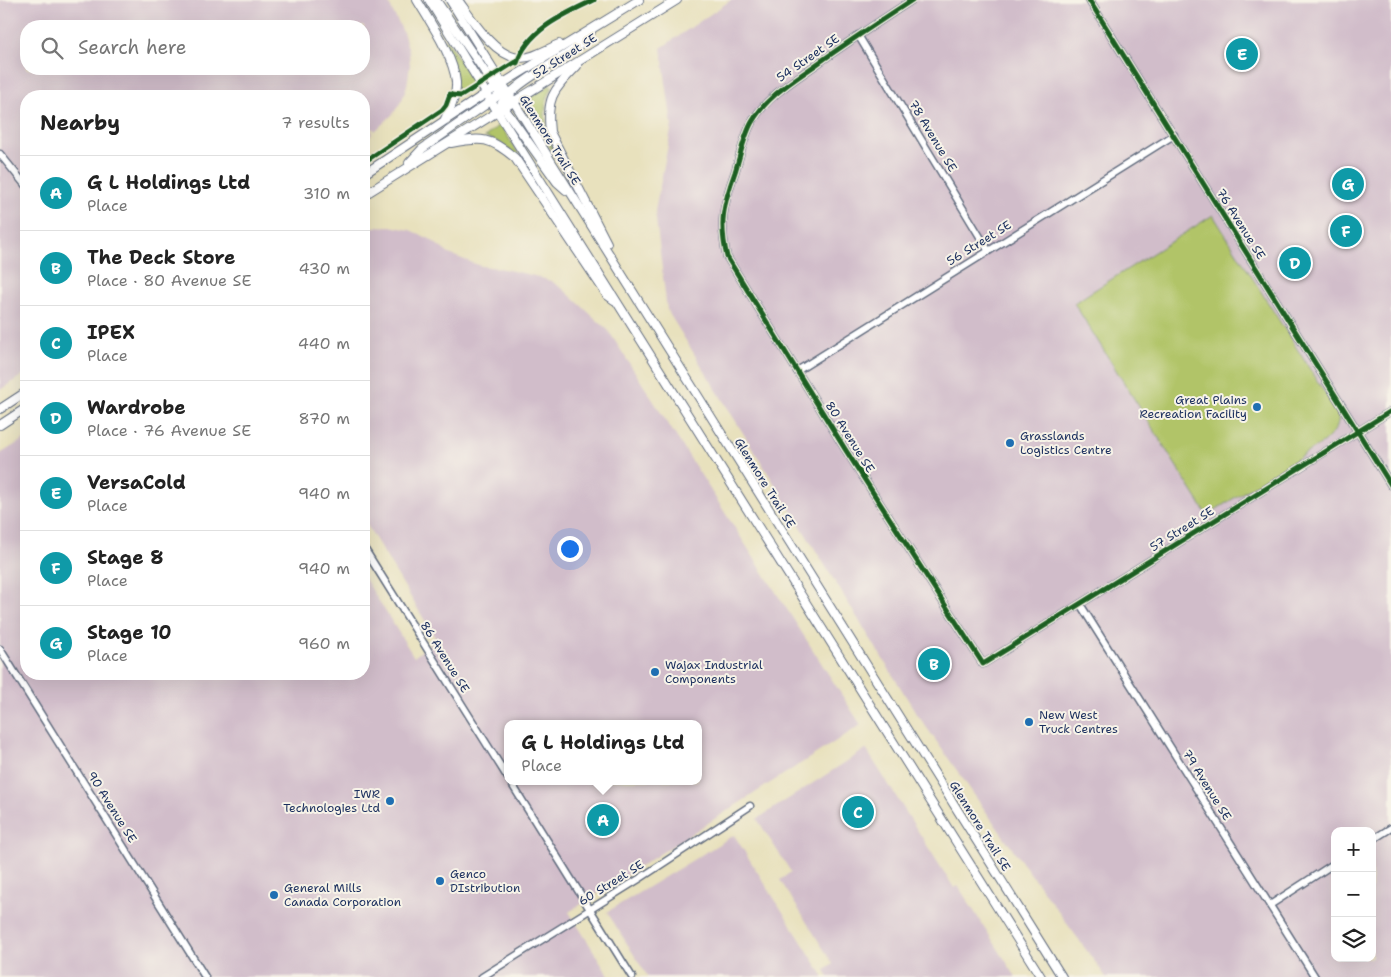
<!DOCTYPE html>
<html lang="en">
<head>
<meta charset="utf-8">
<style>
  body { margin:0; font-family:"Shantell Sans",sans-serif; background:#f6f6f6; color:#222 }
  .controls { position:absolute; right:15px; bottom:15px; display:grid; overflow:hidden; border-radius:10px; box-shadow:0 5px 20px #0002 }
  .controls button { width:45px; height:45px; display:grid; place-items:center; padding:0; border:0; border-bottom:1px solid #e0e0e0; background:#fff; color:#222; font:25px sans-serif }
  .you { position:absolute; left:569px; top:548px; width:18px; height:18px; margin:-12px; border:4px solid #fff; border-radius:50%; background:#1a73e8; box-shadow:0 0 0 8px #1a73e833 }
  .badge { display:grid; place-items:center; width:32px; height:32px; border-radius:50%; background:#db2777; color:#fff; font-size:16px; font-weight:700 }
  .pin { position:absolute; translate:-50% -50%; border:2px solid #fff; box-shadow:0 1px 5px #0006 }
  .popup { position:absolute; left:504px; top:720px; width:198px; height:65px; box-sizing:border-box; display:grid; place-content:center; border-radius:10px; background:#fff; filter:drop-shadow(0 1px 4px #0005); font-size:16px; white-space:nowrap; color:#767676 }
  .popup b { font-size:19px; color:#222 }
  .popup::after { content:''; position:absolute; left:50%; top:100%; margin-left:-10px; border:10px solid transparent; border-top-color:#fff }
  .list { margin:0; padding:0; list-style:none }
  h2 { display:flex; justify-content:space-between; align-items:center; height:65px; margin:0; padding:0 20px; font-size:21px }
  h2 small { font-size:16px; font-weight:400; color:#767676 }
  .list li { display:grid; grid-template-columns:32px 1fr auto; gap:15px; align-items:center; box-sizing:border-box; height:75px; padding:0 20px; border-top:1px solid #e0e0e0 }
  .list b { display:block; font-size:19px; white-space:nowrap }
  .list p { margin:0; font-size:16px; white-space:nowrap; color:#767676 }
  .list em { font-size:16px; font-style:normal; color:#767676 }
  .icon { flex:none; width:28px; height:28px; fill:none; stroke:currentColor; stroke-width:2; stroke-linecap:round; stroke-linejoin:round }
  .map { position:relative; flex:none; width:1391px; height:977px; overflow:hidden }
  .search { position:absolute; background:#fff; box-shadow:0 5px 20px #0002; left:20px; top:20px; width:350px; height:55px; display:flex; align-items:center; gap:12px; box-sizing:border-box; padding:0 18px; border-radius:20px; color:#767676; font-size:19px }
  .panel { position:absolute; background:#fff; box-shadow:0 5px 20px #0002; left:20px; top:90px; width:350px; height:590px; border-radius:20px }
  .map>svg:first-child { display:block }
</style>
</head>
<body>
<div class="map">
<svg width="1391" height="977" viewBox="0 0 1391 977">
  <rect width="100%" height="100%" fill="#f7f3e8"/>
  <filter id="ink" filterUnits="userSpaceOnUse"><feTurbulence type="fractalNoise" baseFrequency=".02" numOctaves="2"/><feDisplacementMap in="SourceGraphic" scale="10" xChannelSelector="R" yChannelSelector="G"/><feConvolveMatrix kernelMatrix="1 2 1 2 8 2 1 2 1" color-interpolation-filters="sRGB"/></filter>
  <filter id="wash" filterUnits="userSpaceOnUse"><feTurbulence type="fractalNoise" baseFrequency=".0096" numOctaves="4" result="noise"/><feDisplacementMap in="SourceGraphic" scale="20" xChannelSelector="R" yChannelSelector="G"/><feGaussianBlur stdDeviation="1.12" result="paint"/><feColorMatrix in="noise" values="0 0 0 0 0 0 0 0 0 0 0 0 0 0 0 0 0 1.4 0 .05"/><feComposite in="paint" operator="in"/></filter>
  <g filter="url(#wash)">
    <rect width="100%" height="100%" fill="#e8e1bd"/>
    <g fill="#d1bdca" fill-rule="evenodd">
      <path d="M0 0H387L403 32 409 51 410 66 407 85 402 100 393 114 375 131 373 128 371 130 373 133 364 140V96H26V373L0 390ZM26 26H364V69H26Z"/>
      <path d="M731 0H1391V977H1106L1006 840 915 711 667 310 655 211 672 125 661 48ZM1335 831H1372V958H1335Z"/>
      <path d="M390 226 410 230 430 239 449 254 481 266 499 268 531 275 551 281 563 289 608 330 861 725 569 912 610 977H0V454L26 438V674H364V577L414 657 436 639 364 520V232L373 227ZM508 724H698V781H508Z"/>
      <path d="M866 749 954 888 958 886 1016 977H829L825 970 833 964 780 880 791 872 757 819Z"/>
      <path d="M734 835 824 977H648L607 912Z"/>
    </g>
    <g fill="#b1c468" stroke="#667a63">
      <path d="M446 39 475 85 461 94 458 93 444 41Z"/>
      <path d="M550 85 552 88C541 108 545 127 553 148L551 149 525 107 529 104 526 100Z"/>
      <path d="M500 124 518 153 516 155 499 142 485 137Z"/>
      <path d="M1213 215 1338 414C1340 427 1333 433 1324 442L1207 515 1074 303Z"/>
    </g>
  </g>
  <g filter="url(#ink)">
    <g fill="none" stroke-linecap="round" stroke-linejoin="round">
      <g stroke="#636d7f" stroke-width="9">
        <g id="minor">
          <path d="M912 0C880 21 848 42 817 64 793 81 767 96 752 122 744 136 740 156 735 172 723 205 719 223 727 257L845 449 983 664 1391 411"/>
          <path d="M1089 0 1391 485"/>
          <path d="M858 35 988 250"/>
          <path d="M0 154 26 186"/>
          <path d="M797 371 1174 135"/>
          <path d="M364 548 508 778"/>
          <path d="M1080 604 1315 977"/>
          <path d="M0 649 205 977"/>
          <path d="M510 781 632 977"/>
          <path d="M1372 840 1391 828"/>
          <path d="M1270 905 1335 863"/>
          <path d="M482 977 639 879 750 806"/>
        </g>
      </g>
      <g stroke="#636d7f" stroke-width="10">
        <g id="major">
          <path d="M417 0C430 22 454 57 456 82 457 95 451 108 445 119"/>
          <path d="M429 0 502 119 1041 977"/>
          <path d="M436 0 498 91"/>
          <path d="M450 0 1062 977"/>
          <path d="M458 0C471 18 494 56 519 58 532 59 547 49 559 44"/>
          <path d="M577 66C553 91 546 97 550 132L607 243"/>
          <path d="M502 105 557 182 566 190"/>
          <path d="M498 112C502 88 559 62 578 46 582 42 587 37 591 32"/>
          <path d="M451 143C482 137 490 137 515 158L607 295 614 300"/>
          <path d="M409 163 422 149 501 94 502 84"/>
          <path d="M364 174 479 98 639 0"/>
          <path d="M364 195 677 0"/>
          <path d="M0 409 26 392"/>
          <path d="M0 425 26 408"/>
        </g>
      </g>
      <use href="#minor" stroke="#fff" stroke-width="6"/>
      <use href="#major" stroke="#fff" stroke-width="8"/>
      <g stroke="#f7f3e8" stroke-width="8">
        <g id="cycleway">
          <path d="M912 0C880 21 848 42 817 64 793 81 767 96 752 122 744 136 740 156 735 172 723 205 719 223 727 257L845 449 983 664 1391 411"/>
          <path d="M1089 0 1391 485"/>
          <path d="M451 95 461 96 515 62 517 63C528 29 565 14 594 0"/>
          <path d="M364 162 442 110 446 105 450 94"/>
        </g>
      </g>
      <use href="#cycleway" stroke="#1b5e20" stroke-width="5"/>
    </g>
  </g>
  <g fill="#1f6fb2" stroke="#f7f3e8" stroke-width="2">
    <circle cx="1257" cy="407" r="5"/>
    <circle cx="1010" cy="443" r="5"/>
    <circle cx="655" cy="672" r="5"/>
    <circle cx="1029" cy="722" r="5"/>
    <circle cx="390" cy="801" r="5"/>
    <circle cx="440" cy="881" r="5"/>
    <circle cx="274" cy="895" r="5"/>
  </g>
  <g text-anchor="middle" stroke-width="4" stroke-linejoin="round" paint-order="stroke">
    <g font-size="12" fill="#1b2f5e" stroke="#f7f3e8">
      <text transform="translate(565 56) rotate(-32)" y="4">52 Street SE</text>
      <text transform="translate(808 58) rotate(-35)" y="4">54 Street SE</text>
      <text transform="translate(933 136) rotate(59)" y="4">78 Avenue SE</text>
      <text transform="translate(550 140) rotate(58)" y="4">Glenmore Trail SE</text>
      <text transform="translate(1241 224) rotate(58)" y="4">76 Avenue SE</text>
      <text transform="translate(979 243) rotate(-32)" y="4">56 Street SE</text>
      <text transform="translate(850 437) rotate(58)" y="4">80 Avenue SE</text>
      <text transform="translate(765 483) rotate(58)" y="4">Glenmore Trail SE</text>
      <text transform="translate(1182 529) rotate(-32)" y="4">57 Street SE</text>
      <text transform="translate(445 657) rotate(58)" y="4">86 Avenue SE</text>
      <text transform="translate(1207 785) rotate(58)" y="4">79 Avenue SE</text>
      <text transform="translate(112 807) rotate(58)" y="4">90 Avenue SE</text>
      <text transform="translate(980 826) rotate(58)" y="4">Glenmore Trail SE</text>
      <text transform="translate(611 883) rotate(-32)" y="4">60 Street SE</text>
    </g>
    <g font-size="12" fill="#1b2f5e" stroke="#f7f3e8" text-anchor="start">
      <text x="1247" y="404" text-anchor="end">Great Plains<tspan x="1247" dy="14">Recreation Facility</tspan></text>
      <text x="1020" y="440">Grasslands<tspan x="1020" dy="14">Logistics Centre</tspan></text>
      <text x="665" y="669">Wajax Industrial<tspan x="665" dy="14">Components</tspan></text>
      <text x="1039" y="719">New West<tspan x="1039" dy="14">Truck Centres</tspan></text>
      <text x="380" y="798" text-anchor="end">IWR<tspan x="380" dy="14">Technologies Ltd</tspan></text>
      <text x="450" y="878">Genco<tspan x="450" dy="14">DIstribution</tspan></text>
      <text x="284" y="892">General Mills<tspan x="284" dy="14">Canada Corporation</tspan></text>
    </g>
  </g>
</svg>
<div class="controls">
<button>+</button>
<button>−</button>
<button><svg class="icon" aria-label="layers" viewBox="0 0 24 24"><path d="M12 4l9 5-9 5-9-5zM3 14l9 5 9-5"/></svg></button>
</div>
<div class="you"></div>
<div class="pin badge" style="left:603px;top:820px;background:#0f9aa8">A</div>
<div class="popup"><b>G L Holdings Ltd</b>Place</div>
<div class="pin badge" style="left:934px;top:664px;background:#0f9aa8">B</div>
<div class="pin badge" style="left:858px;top:812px;background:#0f9aa8">C</div>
<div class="pin badge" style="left:1295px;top:263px;background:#0f9aa8">D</div>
<div class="pin badge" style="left:1242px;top:54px;background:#0f9aa8">E</div>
<div class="pin badge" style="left:1346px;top:231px;background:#0f9aa8">F</div>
<div class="pin badge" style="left:1348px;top:184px;background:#0f9aa8">G</div>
<div class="search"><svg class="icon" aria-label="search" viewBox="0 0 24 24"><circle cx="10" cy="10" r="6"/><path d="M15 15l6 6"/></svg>Search here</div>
<section class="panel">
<h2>Nearby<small>7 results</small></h2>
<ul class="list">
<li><span class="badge" style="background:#0f9aa8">A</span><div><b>G L Holdings Ltd</b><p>Place</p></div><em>310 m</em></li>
<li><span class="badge" style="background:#0f9aa8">B</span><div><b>The Deck Store</b><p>Place · 80 Avenue SE</p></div><em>430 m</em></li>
<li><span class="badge" style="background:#0f9aa8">C</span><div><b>IPEX</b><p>Place</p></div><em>440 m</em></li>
<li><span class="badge" style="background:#0f9aa8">D</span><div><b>Wardrobe</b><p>Place · 76 Avenue SE</p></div><em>870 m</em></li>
<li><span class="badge" style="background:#0f9aa8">E</span><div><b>VersaCold</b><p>Place</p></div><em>940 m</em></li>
<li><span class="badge" style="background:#0f9aa8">F</span><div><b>Stage 8</b><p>Place</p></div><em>940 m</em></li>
<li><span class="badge" style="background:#0f9aa8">G</span><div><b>Stage 10</b><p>Place</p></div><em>960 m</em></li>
</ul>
</section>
</div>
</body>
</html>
